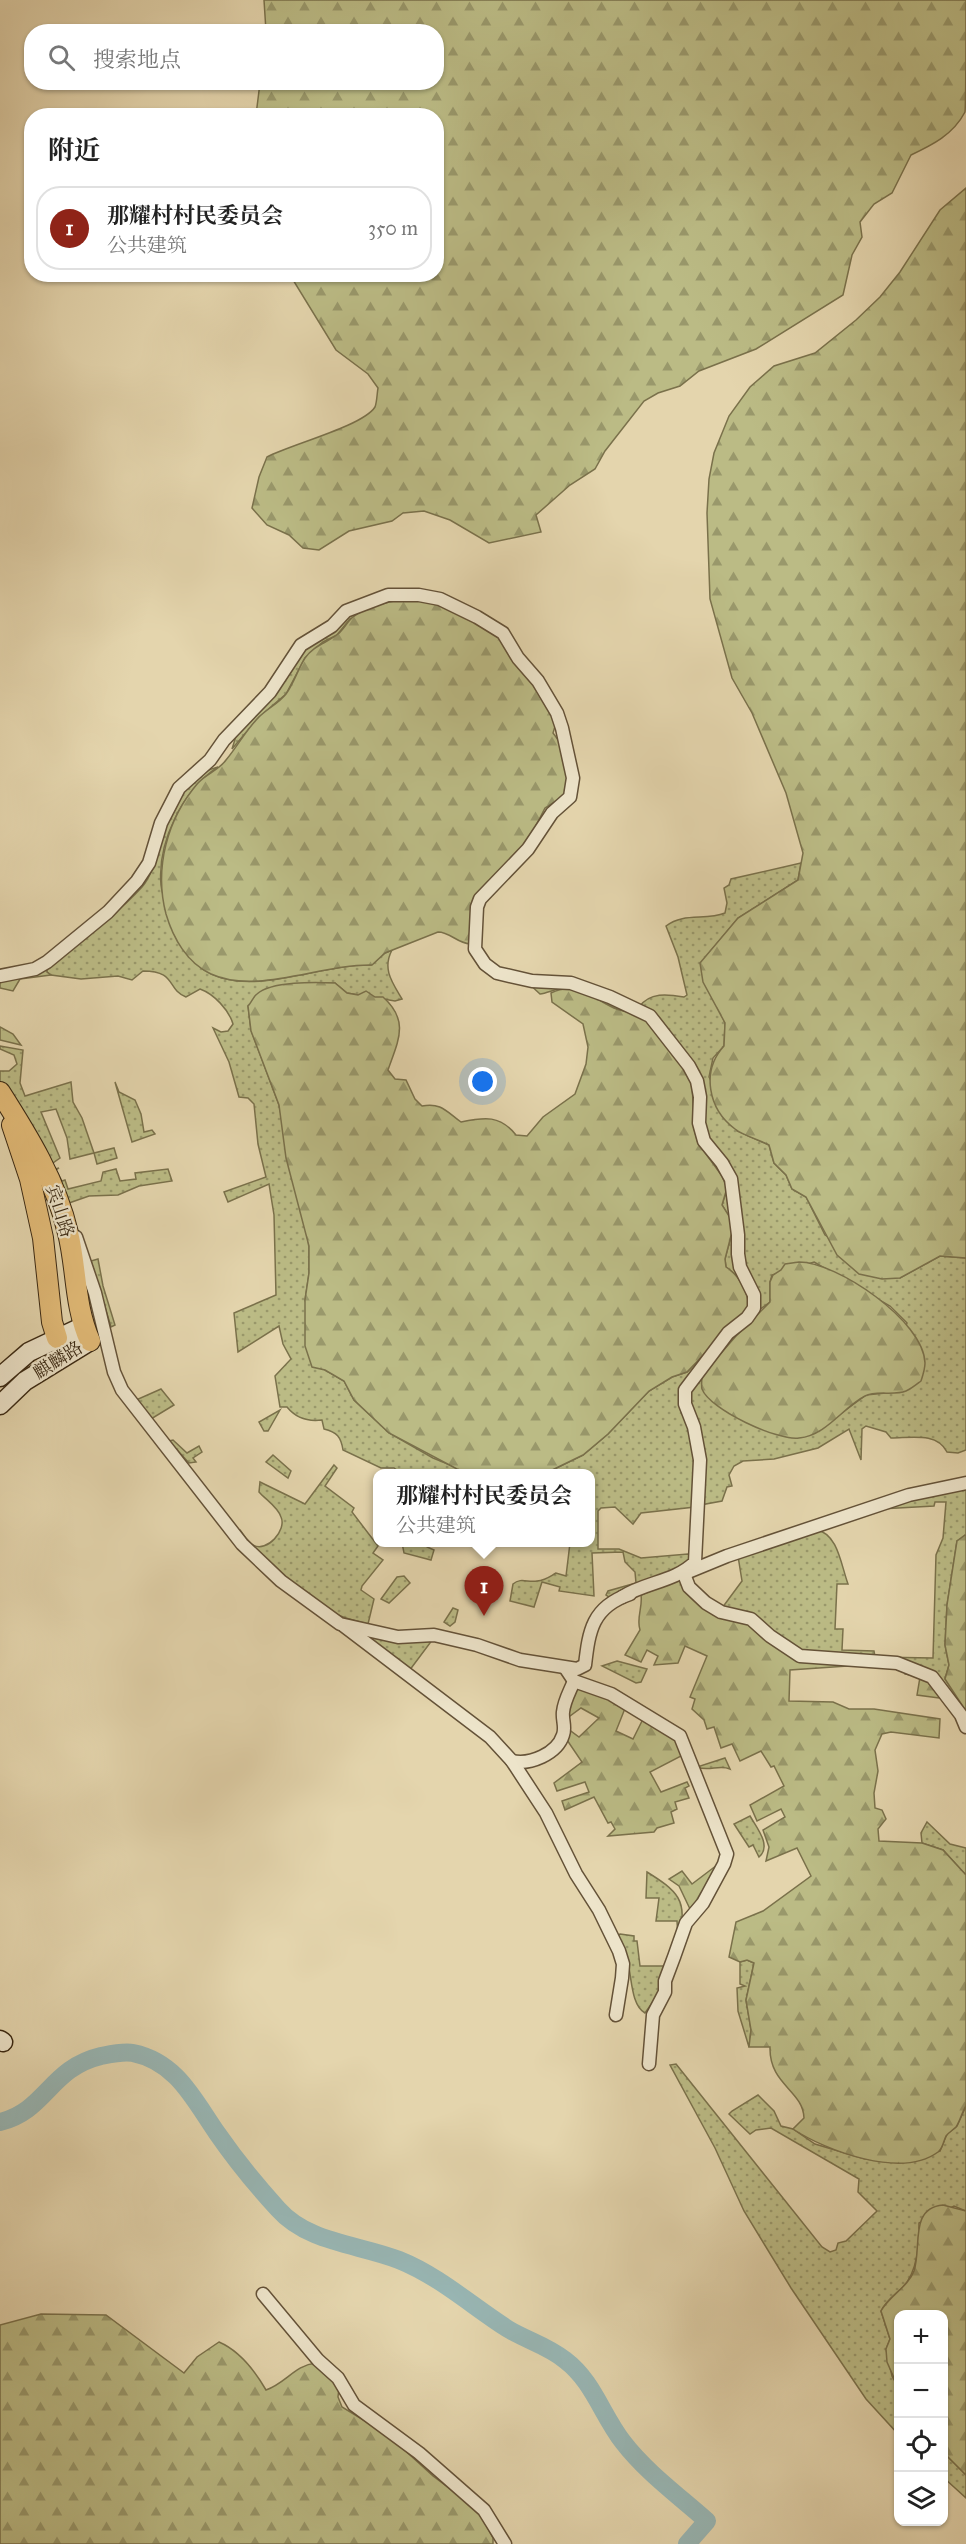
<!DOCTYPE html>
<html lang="zh">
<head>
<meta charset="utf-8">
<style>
  body { margin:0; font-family:"IM FELL Great Primer","Noto Serif SC",serif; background:#f6f6f6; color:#222 }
  .controls { position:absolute; right:18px; bottom:18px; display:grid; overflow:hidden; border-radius:12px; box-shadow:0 2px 4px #0004 }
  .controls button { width:54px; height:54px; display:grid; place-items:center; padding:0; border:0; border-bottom:2px solid #e0e0e0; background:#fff; color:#222; font:30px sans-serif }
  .you { position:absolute; left:483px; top:1082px; width:21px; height:21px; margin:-15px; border:4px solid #fff; border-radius:50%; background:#1a73e8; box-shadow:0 0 0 9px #1a73e833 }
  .badge { display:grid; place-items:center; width:39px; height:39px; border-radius:50%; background:#8f2418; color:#fff; font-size:20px; font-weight:700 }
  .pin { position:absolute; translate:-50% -50px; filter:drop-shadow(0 2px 3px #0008) }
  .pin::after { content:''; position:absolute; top:32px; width:21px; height:18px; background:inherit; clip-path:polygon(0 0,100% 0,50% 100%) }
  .popup { position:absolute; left:373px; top:1469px; width:222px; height:78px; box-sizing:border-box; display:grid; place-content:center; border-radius:12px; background:#fff; filter:drop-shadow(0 2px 4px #0005); font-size:20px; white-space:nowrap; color:#767676 }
  .popup b { font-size:22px; color:#222 }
  .popup::after { content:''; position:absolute; left:50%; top:100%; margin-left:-12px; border:12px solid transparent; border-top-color:#fff }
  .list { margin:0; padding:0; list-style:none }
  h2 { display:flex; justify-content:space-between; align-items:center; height:78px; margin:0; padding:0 24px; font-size:26px }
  h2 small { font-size:20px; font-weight:400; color:#767676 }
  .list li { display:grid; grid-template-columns:39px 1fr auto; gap:18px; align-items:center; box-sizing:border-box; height:84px; margin:0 12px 12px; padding:0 12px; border:2px solid #e0e0e0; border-radius:24px }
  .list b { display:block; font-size:22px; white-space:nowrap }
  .list p { margin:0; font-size:20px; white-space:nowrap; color:#767676 }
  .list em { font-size:20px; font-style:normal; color:#767676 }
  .icon { flex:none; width:33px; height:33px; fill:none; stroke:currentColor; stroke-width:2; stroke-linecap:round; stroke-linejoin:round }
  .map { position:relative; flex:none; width:966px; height:2544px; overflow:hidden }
  .search { position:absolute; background:#fff; box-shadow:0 2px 4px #0004; left:24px; top:24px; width:420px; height:66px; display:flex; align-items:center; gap:15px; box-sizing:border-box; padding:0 21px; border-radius:24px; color:#767676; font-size:22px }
  .panel { position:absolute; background:#fff; box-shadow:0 2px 4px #0004; left:24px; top:108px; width:420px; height:174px; border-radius:24px }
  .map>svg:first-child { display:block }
</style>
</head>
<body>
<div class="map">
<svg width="966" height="2544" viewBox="0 0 966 2544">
  <defs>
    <pattern id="grass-dots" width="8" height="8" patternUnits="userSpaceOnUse" patternTransform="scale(1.5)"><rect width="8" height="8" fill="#bbbb85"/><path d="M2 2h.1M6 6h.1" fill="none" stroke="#99986b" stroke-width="1.8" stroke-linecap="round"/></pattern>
    <pattern id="forest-firs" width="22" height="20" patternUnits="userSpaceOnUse" patternTransform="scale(1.5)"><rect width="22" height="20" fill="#bbbb85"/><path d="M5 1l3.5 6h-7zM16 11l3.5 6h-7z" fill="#99986b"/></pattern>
  </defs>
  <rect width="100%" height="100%" fill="#e4d5ad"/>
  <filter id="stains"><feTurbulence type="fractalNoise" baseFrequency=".00333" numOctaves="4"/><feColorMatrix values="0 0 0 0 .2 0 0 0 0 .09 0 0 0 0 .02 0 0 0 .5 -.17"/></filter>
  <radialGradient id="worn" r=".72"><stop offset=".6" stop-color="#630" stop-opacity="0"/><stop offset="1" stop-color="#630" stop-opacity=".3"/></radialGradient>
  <g fill="url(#grass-dots)" stroke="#7a714b" stroke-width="1.5" fill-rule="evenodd">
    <path d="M408 598 350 619 337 635 323 642 305 658 286 694 259 717 232 749 236 736C256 710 282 669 305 647 330 622 372 600 408 598Z"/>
    <path d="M218 767C183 790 157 842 161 885 162 897 169 912 173 924 182 950 194 970 222 978 268 991 324 964 371 965L385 953 392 950C382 969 392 982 402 999L395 1001 347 993 335 983H323L313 984 248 1006 251 1030 279 1105 303 1214 309 1246V1273L305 1300 325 1370 344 1381 354 1400 389 1433 433 1458 470 1473H401L394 1468H381L343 1450C341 1437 337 1432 324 1429L322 1420C307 1422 296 1418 287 1407H280L275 1376 291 1359 283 1344 279 1326 238 1352 234 1313 276 1295 274 1215 269 1184 228 1202 224 1192 266 1177 258 1144 254 1104 248 1098 239 1097 229 1062 213 1028 221 1032 228 1031 233 1024C229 1010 214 994 200 989L186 997C166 989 177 971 143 971L132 980 118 976 81 979 51 975 47 972 46 965C79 940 114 918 142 887 154 873 156 854 161 837 169 805 186 775 218 767Z"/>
    <path d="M801 863 798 880 738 918 701 963 725 1023 724 1046 713 1058 709 1077 737 1131 769 1145 774 1163 786 1175 792 1189 806 1197 825 1235 900 1278 940 1256 966 1258V1450L958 1453 947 1452C937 1432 911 1438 891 1438L886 1432 866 1426 862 1429 861 1460 849 1429 818 1448 774 1459 743 1461 734 1466 729 1475 732 1486 727 1487 722 1501 700 1505 687 1390 756 1309 742 1267 733 1179 706 1141 702 1097 639 1007C650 992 667 994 684 997L687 995 678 957 666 926C684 912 705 921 725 913L727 903 724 888 729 885 731 879ZM814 1262 890 1306 907 1323 885 1393 866 1395 816 1432 724 1351 759 1310 770 1302V1282L772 1275Z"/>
    <path d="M527 982 570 985 639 1011 648 1017 688 1067 695 1081 697 1123 702 1141 721 1164 728 1179 738 1267 752 1294V1308L737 1325 726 1332 682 1388 683 1404 696 1441 695 1507 641 1513 633 1524 615 1507 601 1508 598 1511V1549H619L641 1558 688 1554 692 1557C674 1580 636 1585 612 1599L606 1595 608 1591 636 1583 635 1572 625 1562 623 1552 592 1553 594 1596 559 1591 560 1587 542 1582 534 1607 510 1601 513 1584C521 1577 528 1583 537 1581 546 1580 549 1577 556 1573L566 1576 570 1543 590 1542V1474L546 1473 583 1455 608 1434 649 1391 672 1377 687 1372 713 1345 724 1328 740 1320 749 1310C749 1294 741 1277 726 1267L725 1259 734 1225 722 1205C723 1200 727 1192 727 1187 726 1175 703 1155 697 1141 690 1121 699 1100 692 1080 688 1068 647 1020 637 1012 613 1015 592 991 567 988 559 987 548 993 540 994Z"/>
    <path d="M0 1046 23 1050 20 1083 25 1096 71 1082 73 1102 82 1118 94 1153 114 1148 117 1158 97 1164 94 1153 70 1159 67 1138 56 1109 41 1112 60 1158 50 1165 0 1086V1071H9L17 1064 14 1055 0 1049Z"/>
    <path d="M115 1082 119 1092 135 1100 141 1114 144 1132 152 1130 155 1134 132 1142Z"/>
    <path d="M59 1168 56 1170 62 1181 65 1180 68 1189 101 1181 103 1172 116 1169 120 1181 136 1179 135 1173 168 1169 172 1181 139 1186 118 1195 89 1196 69 1203 55 1169Z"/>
    <path d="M98 1259 103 1286 115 1325 111 1327 91 1261Z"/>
    <path d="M161 1389 174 1405 151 1419 136 1400Z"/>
    <path d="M280 1410 268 1431H264L259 1422Z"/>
    <path d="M173 1440 187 1453 199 1446 202 1452 193 1458 196 1462 189 1463 169 1441Z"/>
    <path d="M273 1455 291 1471 288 1478 266 1462Z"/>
    <path d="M334 1465 337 1468 325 1486 354 1508 352 1512 378 1546 373 1553 383 1560 362 1586 361 1590 374 1599 368 1624C357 1621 346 1619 336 1614 308 1600 257 1557 240 1530 244 1535 248 1542 253 1545 267 1553 287 1530 281 1517 278 1507 265 1499 259 1492L260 1482 305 1504Z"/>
    <path d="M966 1486V1536L957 1541 947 1605 945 1645 949 1665 945 1679 966 1711V1721L923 1671 801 1654 722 1608 742 1581 738 1556 817 1530C838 1534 841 1565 848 1584H837L835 1629H843L842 1650 874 1651 875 1657 933 1658 936 1555 943 1538 946 1502H935L934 1506 880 1509Z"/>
    <path d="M402 1543H425L427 1547 434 1550 431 1560 404 1553Z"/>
    <path d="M404 1576 410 1583 389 1603 381 1599 397 1577Z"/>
    <path d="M453 1608 458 1610 455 1622 450 1626 444 1622Z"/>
    <path d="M362 1636 433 1639 409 1671 398 1659Z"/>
    <path d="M617 1661 647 1669 641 1682 636 1683 602 1666Z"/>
    <path d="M725 1758 730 1769C719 1764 709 1772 697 1767Z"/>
    <path d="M750 1816C757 1828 772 1846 759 1857L753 1845 749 1847 734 1824Z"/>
    <path d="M927 1822 950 1844 966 1848V1875L943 1850 922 1843 921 1833Z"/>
    <path d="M647 1872C676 1890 690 1901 678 1937L677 1921H656L659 1898H646Z"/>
    <path d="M620 1934 634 1936V1941H637L640 1966H667L657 1996 645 2013C631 2005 632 1978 628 1964 625 1955 620 1946 616 1937Z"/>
    <path d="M747 1960 754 1963 746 2000 751 2030 749 2047 738 2011 737 1988 745 1986 740 1984V1962Z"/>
    <path d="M676 2064 822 2247 830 2252 836 2250 838 2243 846 2241 877 2211 858 2192 859 2179 771 2128 756 2130 750 2134 729 2114 732 2111 758 2095 774 2111 781 2126 793 2129 815 2144 865 2159 887 2161 940 2151 947 2134 957 2126 966 2106V2211L954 2206 919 2223C919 2244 918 2271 903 2287 894 2296 887 2299 881 2311L890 2339 886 2349 892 2376 898 2387V2434L866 2399 791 2288 744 2211 715 2148 670 2065Z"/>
    <path d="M944 2441 946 2455 966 2475V2498L944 2478Z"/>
  </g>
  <g fill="url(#forest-firs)" stroke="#7a714b" stroke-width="1.5">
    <path d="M264 0H966C966 17 966 103 965 112 953 135 932 145 911 155L892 193 874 204 860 222 862 237 852 255 843 295 756 349 699 371 680 386 658 393 644 401 605 451 595 469 570 485 536 515 541 532 489 543 450 520 424 511 403 513 392 521 349 531 319 550 303 548 289 535 267 525 252 508 259 477 267 457C292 444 363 426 375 407 377 402 377 393 378 388L368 374 336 350 290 275 436 274V116L256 115 260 83 436 82V32L266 31Z"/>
    <path d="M966 188V1258L940 1256 900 1278 882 1279 859 1274 837 1255 806 1197 792 1189 786 1175 774 1163 769 1145C758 1139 744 1136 735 1129 708 1109 701 1071 724 1046L725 1023 703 982 700 963 738 918 798 880 803 853 786 793 752 713 732 678 710 599 707 513 709 479 714 453 729 416 750 387 774 366 815 353 856 320 880 297 900 272 940 210Z"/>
    <path d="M408 598H424L499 632 538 686 556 723 553 733C571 755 573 770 564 796L545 808 529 839 482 891 470 944C457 943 450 932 438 932L385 953 372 965C321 964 257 995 211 974 187 963 173 938 166 914 154 868 167 819 198 783 206 774 219 770 226 760 237 747 246 730 259 717 267 709 279 703 286 694 294 683 298 669 305 658 314 645 327 643 338 634 344 629 347 622 353 617 368 605 389 602 408 598Z"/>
    <path d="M46 965 47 972 51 975 20 979 13 991 0 988V978Z"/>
    <path d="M335 983 347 993 358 995 366 991 375 997H383C410 1021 398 1041 388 1070L395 1079 406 1080 415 1099 422 1106C441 1102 447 1112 461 1122 485 1117 500 1115 516 1135L527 1136 543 1117 575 1094 586 1064 588 1047 583 1024 552 1002 551 993C586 976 605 1016 636 1012L646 1019 692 1080 694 1129 698 1143 722 1176 727 1188 722 1205 734 1224 725 1259 726 1267C741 1277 749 1294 749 1311L732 1325 724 1328 713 1345 687 1372 672 1377 649 1391 608 1434 583 1455 546 1473H470L457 1469 389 1433 354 1400 344 1381 325 1370 312 1367 305 1346V1300L309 1273V1246L286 1158 279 1105 251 1031 248 1006C251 1003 253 997 257 994 271 981 316 982 335 983Z"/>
    <path d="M0 1027 13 1034 21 1045 0 1040Z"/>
    <path d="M799 1262C837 1262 924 1321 925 1363 925 1368 923 1375 921 1381 917 1384 911 1389 906 1391 894 1396 876 1390 865 1396 842 1408 827 1435 799 1438 778 1441 710 1410 702 1389 701 1386 702 1379 702 1375L736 1336 770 1302V1282L773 1275 781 1270 785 1264Z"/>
    <path d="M965 1535 966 1536V1711L945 1679 949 1665 945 1645 947 1605 957 1541Z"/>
    <path d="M680 1579 687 1588 745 1618 790 1654 862 1665 790 1670 789 1701 833 1702 849 1709H874L940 1719 939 1738 891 1732 882 1734 875 1750 878 1771 874 1793 875 1808 882 1810 886 1819 878 1829 879 1841 922 1843 943 1850 966 1875V2106C962 2112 960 2121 956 2127 953 2130 949 2132 946 2136 943 2142 943 2148 938 2152 902 2179 826 2151 793 2129L804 2118C803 2090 769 2085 770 2047H749L751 2030 746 2000 754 1963 747 1960 740 1962 729 1957 736 1922 763 1911 811 1876 797 1848 766 1861 769 1847 763 1830 785 1817 781 1809 757 1821 750 1805 784 1786 774 1766 771 1767 761 1751 740 1761 732 1744 721 1748 714 1727 707 1729 704 1720 692 1709 695 1699 690 1697 707 1656 685 1646 678 1663 654 1665 658 1656 647 1650 641 1662 625 1655 640 1630C636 1618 643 1607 641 1595Z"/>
    <path d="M906 1668 931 1679 943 1695 939 1698 917 1695 920 1677 905 1674Z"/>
    <path d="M577 1689H587L626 1706 616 1731 633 1739 644 1717 676 1736 685 1754 650 1772 661 1792 687 1782 689 1786 685 1788 689 1798 675 1802 677 1809 671 1812 674 1823 657 1828 654 1832 608 1836 615 1829 611 1822 608 1823 594 1797 565 1810 562 1801 589 1792 585 1782 557 1791 554 1783 582 1762 567 1740 568 1729 579 1737 599 1718 581 1708 566 1719 565 1713Z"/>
    <path d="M721 1862 693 1910 690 1909 679 1886 669 1879 682 1871 692 1884Z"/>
    <path d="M943 2205 966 2211V2475L946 2455 944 2441V2314H898V2387L887 2362 886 2349 890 2339 881 2311C890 2295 908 2287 914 2271 922 2247 909 2208 943 2205Z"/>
    <path d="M41 2314 106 2315 184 2373 197 2357 219 2342C240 2351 255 2371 266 2390 286 2383 295 2365 316 2363 322 2374 332 2378 339 2388L338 2397 342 2407 388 2435 433 2476 478 2510 493 2538V2544H0V2325Z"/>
  </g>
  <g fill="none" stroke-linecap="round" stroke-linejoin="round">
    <path stroke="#98b6b4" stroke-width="18" d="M0 2122C46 2111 50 2068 101 2056 111 2054 124 2051 133 2053 177 2062 194 2100 217 2133 235 2159 256 2185 278 2209 308 2243 358 2244 399 2260 439 2276 472 2306 508 2329 526 2340 548 2346 565 2360 593 2381 602 2415 623 2442 646 2472 679 2496 707 2521L687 2544"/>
    <g stroke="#645238" stroke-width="15">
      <g id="minor">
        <path d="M0 976 35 969 47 962 108 912 137 881 149 863 161 823 179 788 210 760 224 740 270 692 301 645 332 626 346 611 388 595H419L440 599 477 617 503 633 518 658 538 681 557 713 562 728 573 778 570 797 552 813 528 849 480 899 477 907 475 949 485 964 497 973 532 981 571 983 610 997 650 1016 689 1066 697 1081 700 1097 699 1123 704 1141 722 1163 731 1179 738 1235V1254L740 1267 754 1295V1308L747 1318 728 1333 685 1390V1404L694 1427 700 1460 695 1562C675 1582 645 1582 622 1597"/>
        <path d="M76 1237 95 1293 114 1372 122 1390 242 1544 281 1581 340 1624 398 1637 434 1635 477 1645 520 1660 577 1669 585 1665C589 1631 592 1607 630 1594"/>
        <path d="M688 1572 727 1556 909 1495 966 1483"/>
        <path d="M684 1574 689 1587 706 1603 721 1612 751 1619 770 1636 800 1656 897 1663 932 1677 961 1715 966 1727"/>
        <path d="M344 1626 490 1737 512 1761 546 1813 576 1874 599 1910 619 1951 623 1964 622 1978 616 2015"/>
        <path d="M566 1669 574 1681 611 1694 680 1736 727 1854 724 1864 703 1903 686 1923 674 1957 665 1981V1992L653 2015 649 2064"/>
        <path d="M512 1761C530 1765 557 1754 563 1735 566 1727 562 1720 563 1712 564 1701 570 1691 574 1681"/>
        <path d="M263 2294 318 2360 338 2378 354 2405 419 2453 484 2510 505 2544"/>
      </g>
    </g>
    <g stroke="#392711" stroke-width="21">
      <g id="secondary">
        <path d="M0 1377 29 1352 84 1326"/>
        <path d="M0 1405 25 1381 90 1341"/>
        <path d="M0 2040 3 2042"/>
      </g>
    </g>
    <g stroke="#392711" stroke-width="22">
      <g id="primary">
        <path d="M0 1092C28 1136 56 1181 68 1233 77 1269 74 1305 90 1341"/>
        <path d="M12 1125 30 1179 43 1238 52 1322 57 1338"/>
      </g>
    </g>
    <use href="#minor" stroke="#ede4ca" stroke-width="12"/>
    <use href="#secondary" stroke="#ede4ca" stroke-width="18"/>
    <use href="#primary" stroke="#e2ba76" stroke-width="20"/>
  </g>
  <g text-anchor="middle" stroke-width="4.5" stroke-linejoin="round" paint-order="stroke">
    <g font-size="18" fill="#392711" stroke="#ede4ca">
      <text transform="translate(60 1211) rotate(72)" y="6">宾山路</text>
      <text transform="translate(58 1360) rotate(-32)" y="6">麒麟路</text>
    </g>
  </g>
  <rect width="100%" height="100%" filter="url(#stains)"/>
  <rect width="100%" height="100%" fill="url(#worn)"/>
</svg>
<div class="controls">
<button>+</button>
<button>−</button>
<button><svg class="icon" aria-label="locate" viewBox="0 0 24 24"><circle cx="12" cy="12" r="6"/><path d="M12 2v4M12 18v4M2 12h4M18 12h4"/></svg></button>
<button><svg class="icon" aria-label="layers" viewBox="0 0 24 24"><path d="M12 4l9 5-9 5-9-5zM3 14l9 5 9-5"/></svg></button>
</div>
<div class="you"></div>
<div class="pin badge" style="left:484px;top:1616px">1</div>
<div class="popup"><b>那耀村村民委员会</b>公共建筑</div>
<div class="search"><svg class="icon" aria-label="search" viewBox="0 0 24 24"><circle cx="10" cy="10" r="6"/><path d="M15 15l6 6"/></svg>搜索地点</div>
<section class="panel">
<h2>附近<small></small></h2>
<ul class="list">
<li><span class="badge">1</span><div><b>那耀村村民委员会</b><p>公共建筑</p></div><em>350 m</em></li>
</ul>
</section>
</div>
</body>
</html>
